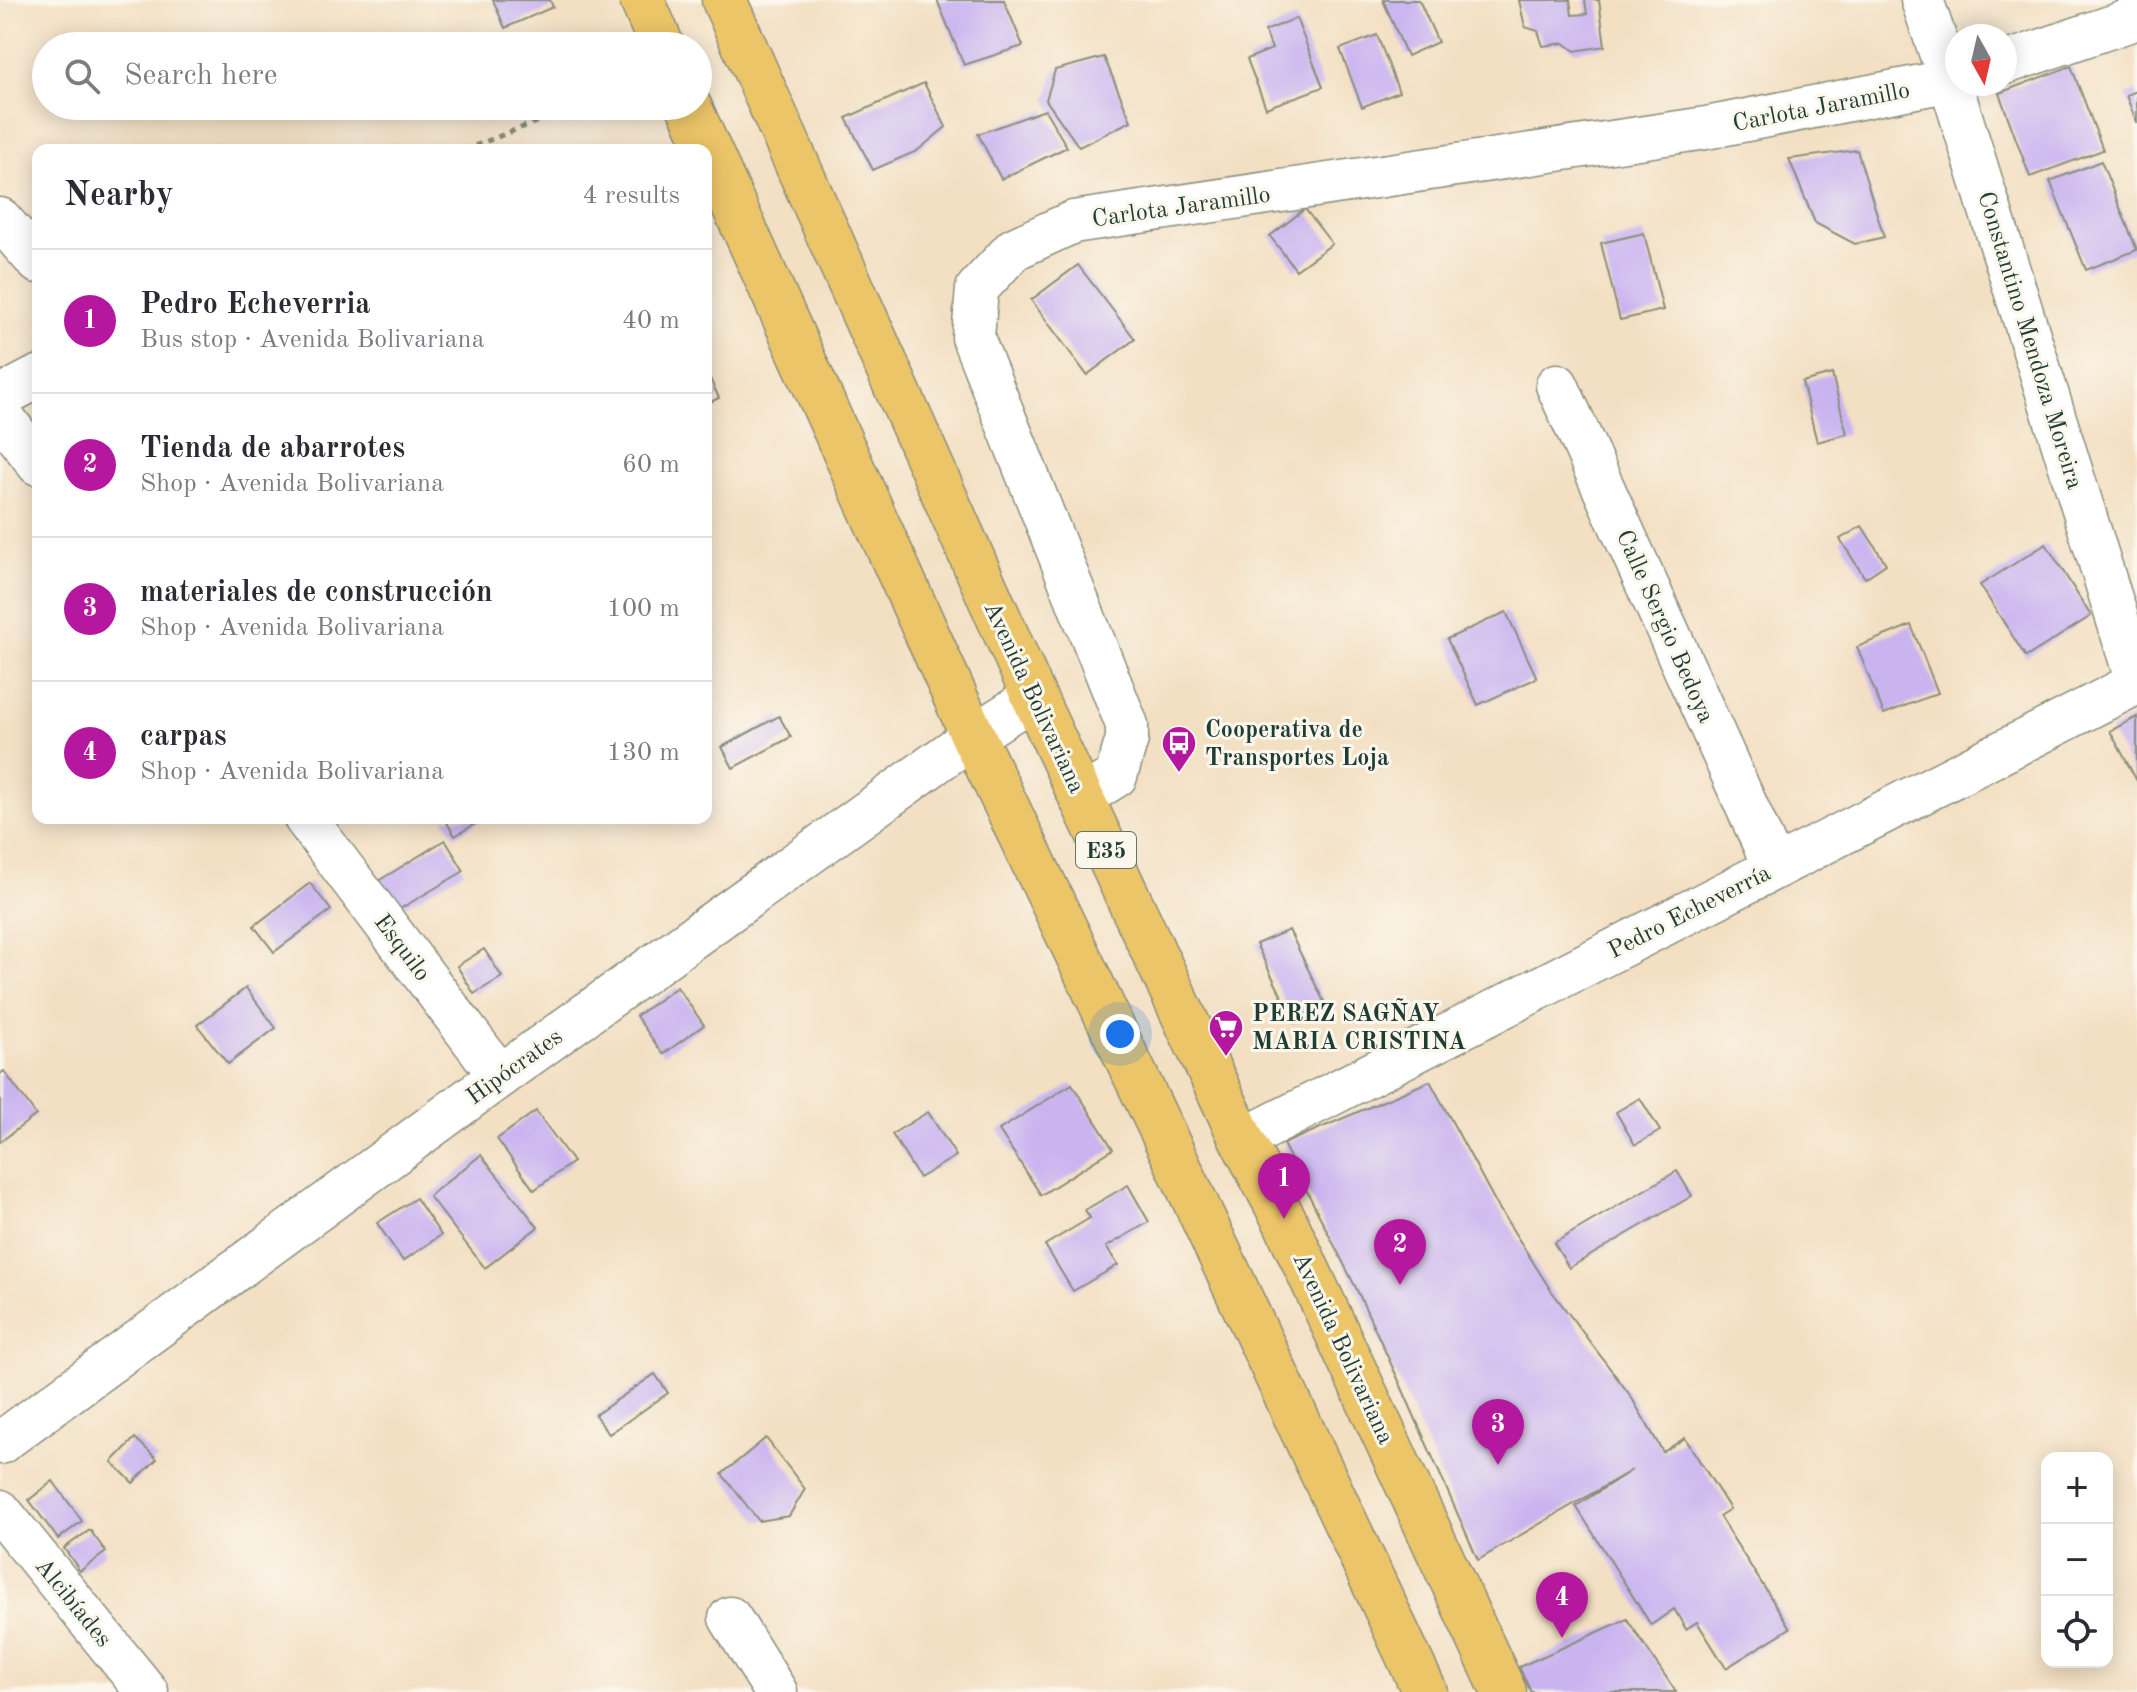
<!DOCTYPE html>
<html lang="en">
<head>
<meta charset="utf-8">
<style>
  body { margin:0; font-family:"Old Standard TT",serif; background:#f2f2f3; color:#2b2b33 }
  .controls { position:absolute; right:24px; bottom:24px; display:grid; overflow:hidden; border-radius:16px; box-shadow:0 4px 20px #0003 }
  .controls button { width:72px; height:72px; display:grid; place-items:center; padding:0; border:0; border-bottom:2px solid #e1e1e2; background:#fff; color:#2b2b33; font:40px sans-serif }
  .compass { position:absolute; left:1945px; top:24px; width:72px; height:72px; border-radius:50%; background:#fff; box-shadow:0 4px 20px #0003; rotate:172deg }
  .you { position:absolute; left:1120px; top:1034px; width:28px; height:28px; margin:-20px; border:6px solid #fff; border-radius:50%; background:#1a73e8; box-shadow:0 0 0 12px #1a73e833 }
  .badge { display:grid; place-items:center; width:52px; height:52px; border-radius:50%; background:#b5179e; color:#fff; font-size:26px; font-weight:700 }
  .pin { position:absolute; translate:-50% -66px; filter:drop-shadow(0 2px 4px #0008) }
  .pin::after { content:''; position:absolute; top:42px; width:28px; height:24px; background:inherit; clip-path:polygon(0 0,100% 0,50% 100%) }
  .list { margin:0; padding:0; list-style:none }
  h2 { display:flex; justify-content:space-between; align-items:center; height:104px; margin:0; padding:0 32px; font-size:34px }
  h2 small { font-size:26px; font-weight:400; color:#7c7c81 }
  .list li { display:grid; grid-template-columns:52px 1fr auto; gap:24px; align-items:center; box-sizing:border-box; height:144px; padding:0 32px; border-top:2px solid #e1e1e2 }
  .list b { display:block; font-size:30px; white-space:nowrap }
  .list p { margin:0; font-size:26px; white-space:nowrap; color:#7c7c81 }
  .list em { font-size:26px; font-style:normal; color:#7c7c81 }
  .icon { flex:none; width:44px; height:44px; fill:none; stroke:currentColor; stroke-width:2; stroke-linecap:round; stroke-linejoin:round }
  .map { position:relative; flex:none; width:2137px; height:1692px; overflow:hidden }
  .search { position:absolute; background:#fff; box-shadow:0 4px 20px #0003; left:32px; top:32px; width:680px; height:88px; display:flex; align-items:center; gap:20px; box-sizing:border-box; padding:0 28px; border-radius:44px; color:#7c7c81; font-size:30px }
  .panel { position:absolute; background:#fff; box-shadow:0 4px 20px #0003; left:32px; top:144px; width:680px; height:680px; border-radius:16px }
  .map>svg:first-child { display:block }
</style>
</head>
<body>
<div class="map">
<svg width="2137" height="1692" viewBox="0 0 2137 1692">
  <rect width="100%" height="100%" fill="#fbf7ec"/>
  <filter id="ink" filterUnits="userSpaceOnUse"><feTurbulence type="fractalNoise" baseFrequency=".0125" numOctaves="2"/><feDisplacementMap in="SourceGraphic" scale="16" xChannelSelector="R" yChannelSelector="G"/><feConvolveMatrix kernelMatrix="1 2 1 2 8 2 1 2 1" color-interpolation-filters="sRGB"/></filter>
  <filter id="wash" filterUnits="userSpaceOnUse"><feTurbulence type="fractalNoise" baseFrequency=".006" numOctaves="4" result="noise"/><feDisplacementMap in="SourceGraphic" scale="32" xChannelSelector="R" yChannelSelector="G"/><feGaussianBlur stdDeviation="1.8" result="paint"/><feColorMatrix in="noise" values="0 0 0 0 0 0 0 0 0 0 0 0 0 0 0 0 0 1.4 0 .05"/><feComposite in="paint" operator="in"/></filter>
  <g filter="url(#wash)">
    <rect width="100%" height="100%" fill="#f3dfc2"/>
    <g id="blocks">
      <g fill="#c9b4f0">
        <path d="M493 0H550L553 7 505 28Z"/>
        <path d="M937 0H1004L1023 46 964 65Z"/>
        <path d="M1383 0H1419L1438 42 1407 56Z"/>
        <path d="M1519 0H1570L1572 15 1587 14 1585 0H1599L1605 46 1575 51 1564 43 1543 46 1538 31 1525 27Z"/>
        <path d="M1296 18 1323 87 1266 108 1247 59 1272 49 1265 31Z"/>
        <path d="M1377 35 1399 92 1362 107 1340 49Z"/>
        <path d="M1104 57 1131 121 1079 147 1046 100 1055 70Z"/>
        <path d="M2071 66 2103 150 2030 177 1999 93Z"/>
        <path d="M924 83 946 127 917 151 873 170 846 118Z"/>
        <path d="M2137 91V124L2126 95Z"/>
        <path d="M1045 110 1067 147 1001 179 978 134Z"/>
        <path d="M1857 150 1884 237 1855 244 1815 223 1789 159Z"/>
        <path d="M2101 161 2137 250 2086 270 2050 181Z"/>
        <path d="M1305 209 1332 244 1296 270 1270 236Z"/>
        <path d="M1644 233 1663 310 1620 320 1601 243Z"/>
        <path d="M1078 265 1135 339 1087 375 1031 300Z"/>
        <path d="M706 370 719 398 706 404Z"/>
        <path d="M1832 374 1847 434 1817 442 1802 382Z"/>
        <path d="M1862 526 1886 564 1865 578 1840 539Z"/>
        <path d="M2046 544 2091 616 2026 657 1980 585Z"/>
        <path d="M1506 612 1537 678 1478 705 1447 639Z"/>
        <path d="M1911 625 1938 693 1884 714 1857 647Z"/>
        <path d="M779 716 791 737 733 768 722 747Z"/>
        <path d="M2137 717V781L2110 731Z"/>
        <path d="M444 818H485L455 836Z"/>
        <path d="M445 840 464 871 393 913 375 883Z"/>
        <path d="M310 883 331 910 274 952 254 926Z"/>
        <path d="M1289 930 1327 1008 1295 1023 1256 944Z"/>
        <path d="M484 949 502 977 474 994 457 966Z"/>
        <path d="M677 987 704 1025 663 1054 636 1016Z"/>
        <path d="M246 988 276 1028 228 1064 197 1025Z"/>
        <path d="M4 1071 36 1115 0 1142V1074Z"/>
        <path d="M1430 1081 1497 1205 1550 1289 1630 1395 1663 1452 1685 1438 1730 1509 1719 1516 1790 1628 1726 1668 1697 1622 1686 1629 1674 1609 1651 1625 1576 1506 1632 1470 1478 1560 1398 1379 1356 1288 1283 1144Z"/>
        <path d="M1072 1084 1113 1149 1041 1195 999 1130Z"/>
        <path d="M1640 1098 1660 1131 1635 1145 1616 1112Z"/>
        <path d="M536 1111 573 1162 534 1190 497 1139Z"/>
        <path d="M928 1112 956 1156 919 1178 892 1134Z"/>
        <path d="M481 1155 538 1227 485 1268 429 1196Z"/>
        <path d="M1677 1171 1692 1196 1569 1268 1554 1243Z"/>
        <path d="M1128 1185 1149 1222 1106 1247 1118 1265 1073 1291 1045 1245 1090 1218 1085 1210Z"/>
        <path d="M416 1198 441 1235 403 1261 377 1223Z"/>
        <path d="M655 1374 668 1393 609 1434 595 1415Z"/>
        <path d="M135 1438 157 1459 133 1483 112 1462Z"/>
        <path d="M766 1438 805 1489 789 1516 759 1521 722 1474Z"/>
        <path d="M53 1481 82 1521 58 1539 29 1500Z"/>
        <path d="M90 1530 106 1552 80 1571 64 1548Z"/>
        <path d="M1627 1619 1676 1692H1531L1519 1667Z"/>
      </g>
    </g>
  </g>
  <g filter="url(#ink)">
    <use href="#blocks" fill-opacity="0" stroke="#898e7b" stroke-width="2"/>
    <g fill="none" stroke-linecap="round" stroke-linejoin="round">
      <g stroke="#898e7b" stroke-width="45">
        <g id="minor">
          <path d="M1922 0 1950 81 2137 682"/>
          <path d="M2005 63 2137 18"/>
          <path d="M0 219 38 262"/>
          <path d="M1557 385 1774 867"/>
          <path d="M0 397 38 377"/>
          <path d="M0 413 38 464"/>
          <path d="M1081 798 1116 776 1127 739V725L973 338 977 289 1014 249 1073 222 1706 128 1957 79"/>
          <path d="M305 818 500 1076"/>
          <path d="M1242 1140 2137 683"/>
          <path d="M0 1443 500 1076 973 736 1034 697"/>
          <path d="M0 1511 147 1692"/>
          <path d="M730 1618 776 1692"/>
        </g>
      </g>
      <g stroke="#898e7b" stroke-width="47">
        <g id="trunk">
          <path d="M642 0 662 46"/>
          <path d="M724 0 1034 697 1242 1140 1284 1219 1504 1692"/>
          <path d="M689 106 973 736 1171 1150 1425 1692"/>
        </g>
      </g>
      <path stroke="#898e7b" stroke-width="5" stroke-dasharray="6 6" stroke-linecap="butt" d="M464 150 577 106"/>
      <use href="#minor" stroke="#fff" stroke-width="42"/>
      <use href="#trunk" stroke="#ecc569" stroke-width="44"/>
    </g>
  </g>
  <defs>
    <g id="bus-pin" transform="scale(1.8)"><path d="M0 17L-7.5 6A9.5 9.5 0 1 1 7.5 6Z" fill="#b5179e" stroke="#fbf7ec"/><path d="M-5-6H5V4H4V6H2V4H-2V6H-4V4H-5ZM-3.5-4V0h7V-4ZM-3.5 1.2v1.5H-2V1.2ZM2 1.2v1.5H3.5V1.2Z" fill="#fff"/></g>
    <g id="supermarket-pin" transform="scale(1.8)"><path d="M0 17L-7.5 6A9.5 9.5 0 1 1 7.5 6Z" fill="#b5179e" stroke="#fbf7ec"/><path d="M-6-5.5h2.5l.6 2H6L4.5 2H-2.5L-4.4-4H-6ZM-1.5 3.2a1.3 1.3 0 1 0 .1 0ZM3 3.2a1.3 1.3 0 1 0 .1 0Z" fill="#fff"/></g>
  </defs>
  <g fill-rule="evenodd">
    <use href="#bus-pin" x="1179" y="743"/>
    <use href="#supermarket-pin" x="1226" y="1027"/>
  </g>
  <g text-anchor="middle" stroke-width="6" stroke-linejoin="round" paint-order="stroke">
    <rect fill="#fbf7ec" stroke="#61756b" stroke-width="2" x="1076" y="832" width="60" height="36" rx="6"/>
    <g font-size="22" font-weight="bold" fill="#1f3d34">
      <text x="1106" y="858">E35</text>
    </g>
    <g font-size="24" fill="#1f3d34" stroke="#fbf7ec">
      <text transform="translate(1821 106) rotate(-11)" y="8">Carlota Jaramillo</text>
      <text transform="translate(1181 206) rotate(-8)" y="8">Carlota Jaramillo</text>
      <text transform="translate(2031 340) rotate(73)" y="8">Constantino Mendoza Moreira</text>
      <text transform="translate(1666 626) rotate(66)" y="8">Calle Sergio Bedoya</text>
      <text transform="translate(1035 697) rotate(65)" y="8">Avenida Bolivariana</text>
      <text transform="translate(1689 911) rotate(-27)" y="8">Pedro Echeverría</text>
      <text transform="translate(403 947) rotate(53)" y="8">Esquilo</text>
      <text transform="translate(514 1066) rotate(-36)" y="8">Hipócrates</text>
      <text transform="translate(1344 1348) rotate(65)" y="8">Avenida Bolivariana</text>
      <text transform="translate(74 1602) rotate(51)" y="8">Alcibíades</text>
    </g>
    <g font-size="24" font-weight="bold" fill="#1f3d34" stroke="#fbf7ec" text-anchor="start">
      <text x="1205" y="737">Cooperativa de<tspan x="1205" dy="28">Transportes Loja</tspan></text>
      <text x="1252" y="1021">PEREZ SAGÑAY<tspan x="1252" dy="28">MARIA CRISTINA</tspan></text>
    </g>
  </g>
</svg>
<div class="controls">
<button>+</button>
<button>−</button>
<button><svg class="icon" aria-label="locate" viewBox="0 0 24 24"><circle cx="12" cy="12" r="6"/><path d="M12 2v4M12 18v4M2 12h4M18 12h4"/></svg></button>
</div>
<svg class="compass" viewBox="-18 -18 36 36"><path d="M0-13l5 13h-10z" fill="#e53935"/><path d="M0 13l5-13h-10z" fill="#7c7c81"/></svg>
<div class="you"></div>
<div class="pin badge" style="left:1284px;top:1219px">1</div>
<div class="pin badge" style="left:1400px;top:1285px">2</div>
<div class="pin badge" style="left:1498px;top:1465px">3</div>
<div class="pin badge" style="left:1562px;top:1638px">4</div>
<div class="search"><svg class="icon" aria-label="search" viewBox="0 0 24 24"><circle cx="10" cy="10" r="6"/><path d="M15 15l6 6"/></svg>Search here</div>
<section class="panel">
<h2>Nearby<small>4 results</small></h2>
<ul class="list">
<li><span class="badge">1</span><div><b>Pedro Echeverria</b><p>Bus stop · Avenida Bolivariana</p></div><em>40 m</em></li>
<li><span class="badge">2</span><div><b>Tienda de abarrotes</b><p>Shop · Avenida Bolivariana</p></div><em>60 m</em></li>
<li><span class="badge">3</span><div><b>materiales de construcción</b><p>Shop · Avenida Bolivariana</p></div><em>100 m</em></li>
<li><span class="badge">4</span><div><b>carpas</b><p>Shop · Avenida Bolivariana</p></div><em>130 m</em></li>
</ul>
</section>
</div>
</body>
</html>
